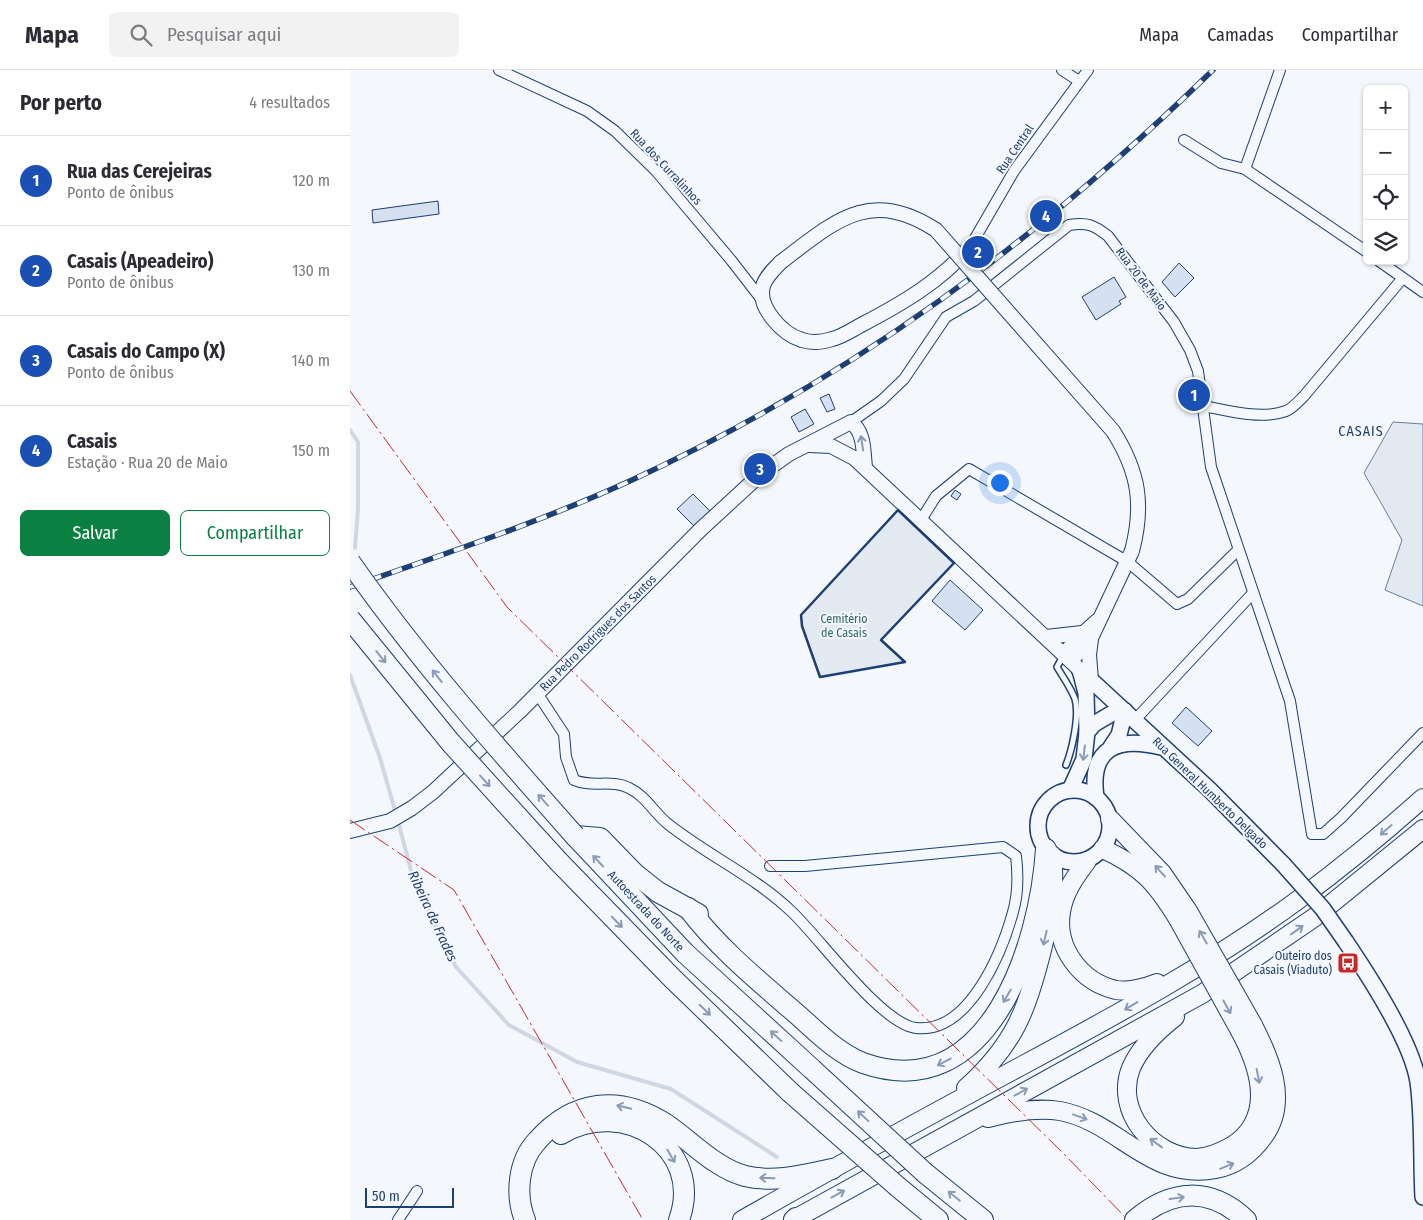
<!DOCTYPE html>
<html lang="pt">
<head>
<meta charset="utf-8">
<style>
  body { margin:0; font-family:"Fira Sans Condensed",sans-serif; background:#f2f2f3; color:#2b2b33 }
  .controls { position:absolute; right:15px; top:15px; display:grid; overflow:hidden; border-radius:8px; box-shadow:0 1px 4px #0004 }
  .controls button { width:45px; height:45px; display:grid; place-items:center; padding:0; border:0; border-bottom:1px solid #e1e1e2; background:#fff; color:#2b2b33; font:25px sans-serif }
  .scale { position:absolute; left:15px; bottom:12px; width:89px; box-sizing:border-box; padding-left:5px; border:2px solid #1d3f73; border-top:0; font-size:14px; line-height:18px; white-space:nowrap; color:#1d3f73; -webkit-text-stroke:4px #f4f7fb; paint-order:stroke }
  .you { position:absolute; left:649px; top:412px; width:18px; height:18px; margin:-12px; border:4px solid #fff; border-radius:50%; background:#1a73e8; box-shadow:0 0 0 8px #1a73e833 }
  .badge { display:grid; place-items:center; width:32px; height:32px; border-radius:50%; background:#0b8043; color:#fff; font-size:16px; font-weight:700 }
  .pin { position:absolute; translate:-50% -50%; border:2px solid #fff; box-shadow:0 1px 5px #0006 }
  .list { margin:0; padding:0; list-style:none }
  h2 { display:flex; justify-content:space-between; align-items:center; height:65px; margin:0; padding:0 20px; font-size:21px }
  h2 small { font-size:16px; font-weight:400; color:#7c7c81 }
  .list li { display:grid; grid-template-columns:32px 1fr auto; gap:15px; align-items:center; box-sizing:border-box; height:90px; padding:0 20px; border-top:1px solid #e1e1e2 }
  .list b { display:block; font-size:19px; white-space:nowrap }
  .list p { margin:0; font-size:16px; white-space:nowrap; color:#7c7c81 }
  .list em { font-size:16px; font-style:normal; color:#7c7c81 }
  .actions { display:flex; gap:10px; padding:15px 20px }
  .actions a { flex:1; padding:11px 0; border:1px solid #0b8043; border-radius:8px; text-align:center; font-size:18px; color:#0b8043 }
  .actions .main { background:#0b8043; color:#fff }
  .icon { flex:none; width:28px; height:28px; fill:none; stroke:currentColor; stroke-width:2; stroke-linecap:round; stroke-linejoin:round }
  .map { position:relative; flex:none; width:1073px; height:1150px; overflow:hidden }
  header { display:flex; align-items:center; gap:30px; box-sizing:border-box; height:70px; padding:0 25px; background:#fff; border-bottom:1px solid #e1e1e2 }
  header strong { font-size:24px }
  nav { display:flex; gap:28px; margin-inline-start:auto; font-size:18px }
  .search { width:350px; height:45px; background:#f2f2f3; display:flex; align-items:center; gap:12px; box-sizing:border-box; padding:0 18px; border-radius:8px; color:#7c7c81; font-size:19px }
  main { display:flex }
  aside { flex:1; background:#fff }
  .map>svg:first-child { display:block }
</style>
</head>
<body>
<header>
<strong>Mapa</strong>
<div class="search"><svg class="icon" aria-label="search" viewBox="0 0 24 24"><circle cx="10" cy="10" r="6"/><path d="M15 15l6 6"/></svg>Pesquisar aqui</div>
<nav><a>Mapa</a><a>Camadas</a><a>Compartilhar</a></nav>
</header>
<main>
<aside>
<h2>Por perto<small>4 resultados</small></h2>
<ul class="list">
<li><span class="badge" style="background:#1a4fb4">1</span><div><b>Rua das Cerejeiras</b><p>Ponto de ônibus</p></div><em>120 m</em></li>
<li><span class="badge" style="background:#1a4fb4">2</span><div><b>Casais (Apeadeiro)</b><p>Ponto de ônibus</p></div><em>130 m</em></li>
<li><span class="badge" style="background:#1a4fb4">3</span><div><b>Casais do Campo (X)</b><p>Ponto de ônibus</p></div><em>140 m</em></li>
<li><span class="badge" style="background:#1a4fb4">4</span><div><b>Casais</b><p>Estação · Rua 20 de Maio</p></div><em>150 m</em></li>
</ul>
<div class="actions"><a class="main">Salvar</a><a>Compartilhar</a></div>
</aside>
<div class="map">
<svg width="1073" height="1150" viewBox="0 0 1073 1150">
  <rect width="100%" height="100%" fill="#f4f7fb"/>
  <g fill="#e3e9f0" stroke="#687fa3">
    <path d="M1043 352 1073 354V536L1035 520 1052 470 1014 403Z"/>
    <path d="M548 440 604 493 531 569 555 592 470 607 452 556 451 545Z"/>
  </g>
  <g fill="none" stroke-linecap="round" stroke-linejoin="round">
    <g stroke="#cfd7e4" stroke-width="4">
      <path d="M0 360 8 372V439L5 478"/>
      <path d="M0 605 30 688 46 744"/>
      <path d="M48 751 64 812 106 897 159 955 227 992 321 1019 427 1087"/>
    </g>
  </g>
  <g fill="#d5e0f0" stroke="#1d3f73">
    <path d="M88 131 89 144 23 153 22 140Z"/>
    <path d="M692 133 694 136 686 141 685 139Z"/>
    <path d="M706 150 709 153 701 159 699 156Z"/>
    <path d="M829 193 844 208 825 227 812 212Z"/>
    <path d="M764 207 776 227 769 231 771 234 746 250 732 227Z"/>
    <path d="M479 324 485 339 477 342 470 328Z"/>
    <path d="M455 339 464 354 449 362 441 347Z"/>
    <path d="M605 420 611 424 607 430 601 426Z"/>
    <path d="M343 424 360 441 344 456 327 439Z"/>
    <path d="M600 510 633 540 615 560 582 531Z"/>
    <path d="M836 637 862 661 848 676 822 653Z"/>
  </g>
  <g fill="none" stroke-linecap="round" stroke-linejoin="round">
    <g stroke="#1d3f73" stroke-width="8">
      <path id="service" d="M713 586 707 597C713 607 721 618 725 629 730 645 722 680 716 695"/>
    </g>
    <g stroke="#1d3f73" stroke-width="12">
      <g id="minor">
        <path d="M149 0 237 41 265 61 306 101 381 190 412 230"/>
        <path d="M712 0 729 11"/>
        <path d="M834 70 871 93 895 99 1017 182"/>
        <path d="M895 99 930 0"/>
        <path d="M620 177 664 101 738 0"/>
        <path d="M1029 191 1073 222"/>
        <path d="M854 336C879 341 911 350 936 341 942 339 949 331 954 326L1052 209"/>
        <path d="M501 352 531 331 554 309 596 247 624 231 719 155C737 152 744 155 758 166L824 252 840 280 848 301 861 397 940 631 962 764H973L991 748 1073 663"/>
        <path d="M571 450 586 426 619 399 778 492 827 534 838 529 888 480"/>
        <path d="M187 623 214 664 216 687 224 710C242 718 262 709 279 718 296 726 304 743 318 754 357 785 404 806 441 841 469 867 531 954 566 958 619 964 652 882 663 842 668 825 668 803 666 786L653 777 455 796H420"/>
        <path d="M784 651 903 523"/>
        <path d="M48 1150 67 1121"/>
      </g>
    </g>
    <g stroke="#1d3f73" stroke-width="16">
      <g id="tertiary">
        <path d="M431 192C425 198 416 206 413 216 407 237 432 264 452 270 461 273 473 272 482 269 492 267 503 259 513 254 553 233 589 212 620 177"/>
        <path d="M460 375 481 376 504 388 729 599"/>
        <path d="M696 567 732 563"/>
        <path d="M741 569 739 585 741 610"/>
        <path d="M714 584 727 569 747 551"/>
        <path d="M721 591 741 568 782 481"/>
        <path d="M0 761 40 751 62 738 83 722 170 641 351 459 412 403 439 384 501 352C515 363 513 381 515 397"/>
      </g>
    </g>
    <g stroke="#1d3f73" stroke-width="18">
      <g id="secondary">
        <path d="M729 599 860 720 933 794"/>
        <path d="M730 600 736 623 737 662"/>
        <path d="M761 677 769 665 775 641"/>
        <circle cx="724" cy="756" r="36"/>
        <path d="M720 720 734 689 737 662 744 654 761 644 775 641"/>
        <path d="M746 727C739 678 767 666 811 677"/>
        <path d="M996 872C1019 906 1062 972 1068 1012 1073 1047 1071 1090 1073 1127"/>
      </g>
    </g>
    <g stroke="#1d3f73" stroke-width="20">
      <g id="trunk">
        <path d="M760 749 812 803 838 841"/>
        <path d="M753 779C791 796 806 813 828 849"/>
        <path d="M737 791C725 807 714 822 711 842 705 878 731 912 766 920 778 922 795 918 807 913"/>
        <path d="M825 947C807 961 790 977 781 998 764 1041 803 1087 846 1088 859 1088 871 1082 882 1076 926 1048 910 998 890 961"/>
        <path d="M616 1018C665 974 678 938 693 876 700 845 706 818 702 785"/>
        <path d="M638 1048C661 1042 686 1037 710 1041 769 1052 800 1112 866 1099 886 1095 902 1083 914 1066 939 1031 920 988 903 955"/>
        <path d="M392 1150C485 1097 580 1045 675 994 768 944 862 893 948 830 991 798 1033 764 1073 728"/>
        <path d="M443 1150 852 924 965 847 1073 759"/>
      </g>
    </g>
    <g stroke="#1d3f73" stroke-width="22">
      <g id="motorway">
        <path d="M225 766 335 883 462 999"/>
        <path d="M225 766 250 768 284 803 308 822 348 844"/>
        <path d="M209 792 323 909 440 1022"/>
        <path d="M338 838C370 880 410 912 449 946 468 963 489 984 513 993 640 1038 690 873 696 779"/>
        <path d="M211 1064C273 1026 355 1078 329 1150"/>
        <path d="M575 1103 633 1150"/>
        <path d="M548 1117 588 1150"/>
        <path d="M175 1150C165 1125 168 1091 187 1071 223 1030 269 1024 316 1054 341 1071 365 1098 395 1106 424 1113 454 1105 482 1099"/>
        <path d="M444 1150 446 1148"/>
        <path d="M785 1150C821 1119 860 1116 896 1150"/>
      </g>
    </g>
    <use href="#service" stroke="#f4f7fb" stroke-width="5"/>
    <use href="#minor" stroke="#f4f7fb" stroke-width="10"/>
    <use href="#tertiary" stroke="#f4f7fb" stroke-width="14"/>
    <use href="#secondary" stroke="#f4f7fb" stroke-width="15"/>
    <use href="#trunk" stroke="#f4f7fb" stroke-width="18"/>
    <use href="#motorway" stroke="#f4f7fb" stroke-width="20"/>
    <g stroke="#1d3f73" stroke-width="5.5">
      <path id="rail" d="M0 517C95 484 190 452 282 410 504 307 688 170 863 0"/>
    </g>
    <use href="#rail" stroke="#f4f7fb" stroke-width="4" stroke-dasharray="11" stroke-linecap="butt"/>
    <g stroke="#1d3f73" stroke-width="16" stroke-linecap="butt">
      <path id="tertiary-bridge" d="M431 192C485 151 520 117 586 160L763 361C789 402 794 435 782 481"/>
    </g>
    <g stroke="#1d3f73" stroke-width="18" stroke-linecap="butt">
      <path id="secondary-bridge" d="M933 794 973 839 996 872"/>
    </g>
    <g stroke="#1d3f73" stroke-width="20" stroke-linecap="butt">
      <g id="trunk-bridge">
        <path d="M838 841 903 955"/>
        <path d="M828 849 890 961"/>
      </g>
    </g>
    <g stroke="#1d3f73" stroke-width="22" stroke-linecap="butt">
      <g id="motorway-bridge">
        <path d="M0 492C68 589 147 678 225 766"/>
        <path d="M0 549 101 673 209 792"/>
        <path d="M462 999 575 1103"/>
        <path d="M440 1022 548 1117"/>
      </g>
    </g>
    <use href="#tertiary-bridge" stroke="#f4f7fb" stroke-width="14"/>
    <use href="#secondary-bridge" stroke="#f4f7fb" stroke-width="15"/>
    <use href="#trunk-bridge" stroke="#f4f7fb" stroke-width="18"/>
    <use href="#motorway-bridge" stroke="#f4f7fb" stroke-width="20"/>
    <path stroke="#1d3f73" stroke-width="2.5" d="M548 440 604 493 531 570 555 592 470 607 452 556 451 545Z"/>
    <g stroke="#c62828" stroke-width="1" stroke-dasharray="18 4 2.5 4" stroke-linecap="butt">
      <path d="M0 321 157 537 714 1084 778 1150"/>
      <path d="M0 750 104 820 293 1150"/>
    </g>
  </g>
  <defs><path id="oneway-shaft" d="M-6 0H5M1.5-3L5.5 0L1.5 3" fill="none" stroke-width="1.6" stroke-linecap="round" stroke-linejoin="round" transform="scale(1.25)"/></defs>
  <g stroke="#889bb7">
    <use href="#oneway-shaft" transform="translate(512 373) rotate(-99)"/>
    <use href="#oneway-shaft" transform="translate(31 587) rotate(51)"/>
    <use href="#oneway-shaft" transform="translate(87 606) rotate(-128)"/>
    <use href="#oneway-shaft" transform="translate(734 683) rotate(97)"/>
    <use href="#oneway-shaft" transform="translate(135 711) rotate(48)"/>
    <use href="#oneway-shaft" transform="translate(193 730) rotate(-132)"/>
    <use href="#oneway-shaft" transform="translate(1036 760) rotate(139)"/>
    <use href="#oneway-shaft" transform="translate(248 791) rotate(-133)"/>
    <use href="#oneway-shaft" transform="translate(810 801) rotate(-132)"/>
    <use href="#oneway-shaft" transform="translate(267 852) rotate(46)"/>
    <use href="#oneway-shaft" transform="translate(947 860) rotate(-36)"/>
    <use href="#oneway-shaft" transform="translate(853 867) rotate(-120)"/>
    <use href="#oneway-shaft" transform="translate(695 868) rotate(103)"/>
    <use href="#oneway-shaft" transform="translate(657 926) rotate(120)"/>
    <use href="#oneway-shaft" transform="translate(781 936) rotate(149)"/>
    <use href="#oneway-shaft" transform="translate(877 937) rotate(61)"/>
    <use href="#oneway-shaft" transform="translate(355 940) rotate(44)"/>
    <use href="#oneway-shaft" transform="translate(426 966) rotate(-137)"/>
    <use href="#oneway-shaft" transform="translate(594 992) rotate(153)"/>
    <use href="#oneway-shaft" transform="translate(908 1006) rotate(79)"/>
    <use href="#oneway-shaft" transform="translate(671 1022) rotate(-29)"/>
    <use href="#oneway-shaft" transform="translate(274 1037) rotate(-167)"/>
    <use href="#oneway-shaft" transform="translate(513 1046) rotate(-137)"/>
    <use href="#oneway-shaft" transform="translate(730 1047) rotate(20)"/>
    <use href="#oneway-shaft" transform="translate(806 1073) rotate(-144)"/>
    <use href="#oneway-shaft" transform="translate(321 1086) rotate(60)"/>
    <use href="#oneway-shaft" transform="translate(877 1096) rotate(-22)"/>
    <use href="#oneway-shaft" transform="translate(417 1108) rotate(-178)"/>
    <use href="#oneway-shaft" transform="translate(488 1124) rotate(-29)"/>
    <use href="#oneway-shaft" transform="translate(604 1126) rotate(-141)"/>
    <use href="#oneway-shaft" transform="translate(827 1128) rotate(-8)"/>
  </g>
  <defs>
    <g id="bus-square" transform="scale(1.125)"><rect x="-9" y="-9" width="18" height="18" rx="4" fill="#c62828" stroke="#f4f7fb"/><path d="M-5-6H5V4H4V6H2V4H-2V6H-4V4H-5ZM-3.5-4V0h7V-4ZM-3.5 1.2v1.5H-2V1.2ZM2 1.2v1.5H3.5V1.2Z" fill="#fff"/></g>
  </defs>
  <g fill-rule="evenodd">
    <use href="#bus-square" x="998" y="893"/>
  </g>
  <g text-anchor="middle" stroke-width="4" stroke-linejoin="round" paint-order="stroke">
    <g font-size="12" fill="#1d3f73" stroke="#f4f7fb">
      <text transform="translate(665 79) rotate(-56)" y="4">Rua Central</text>
      <text transform="translate(316 97) rotate(47)" y="4">Rua dos Curralinhos</text>
      <text transform="translate(791 209) rotate(53)" y="4">Rua 20 de Maio</text>
      <text transform="translate(248 563) rotate(-45)" y="4">Rua Pedro Rodrigues dos Santos</text>
      <text transform="translate(860 723) rotate(44)" y="4">Rua General Humberto Delgado</text>
      <text transform="translate(296 841) rotate(47)" y="4">Autoestrada do Norte</text>
    </g>
    <g font-size="12" fill="#2c6c60" stroke="#f4f7fb">
      <text x="494" y="553">Cemitério<tspan x="494" dy="14">de Casais</tspan></text>
    </g>
    <g font-size="12" fill="#1d3f73" stroke="#f4f7fb" text-anchor="end">
      <text x="982" y="890">Outeiro dos<tspan x="982" dy="14">Casais (Viaduto)</tspan></text>
    </g>
    <g font-size="14" letter-spacing="1" fill="#1d3f73" stroke="#f4f7fb">
      <text x="1011" y="366">CASAIS</text>
    </g>
    <g font-size="14" font-style="italic" fill="#1d3f73" stroke="#f4f7fb">
      <text transform="translate(83 846) rotate(65)" y="5">Ribeira de Frades</text>
    </g>
  </g>
</svg>
<div class="controls">
<button>+</button>
<button>−</button>
<button><svg class="icon" aria-label="locate" viewBox="0 0 24 24"><circle cx="12" cy="12" r="6"/><path d="M12 2v4M12 18v4M2 12h4M18 12h4"/></svg></button>
<button><svg class="icon" aria-label="layers" viewBox="0 0 24 24"><path d="M12 4l9 5-9 5-9-5zM3 14l9 5 9-5"/></svg></button>
</div>
<div class="scale">50 m</div>
<div class="you"></div>
<div class="pin badge" style="left:844px;top:325px;background:#1a4fb4">1</div>
<div class="pin badge" style="left:628px;top:182px;background:#1a4fb4">2</div>
<div class="pin badge" style="left:410px;top:399px;background:#1a4fb4">3</div>
<div class="pin badge" style="left:696px;top:146px;background:#1a4fb4">4</div>
</div>
</main>
</body>
</html>
